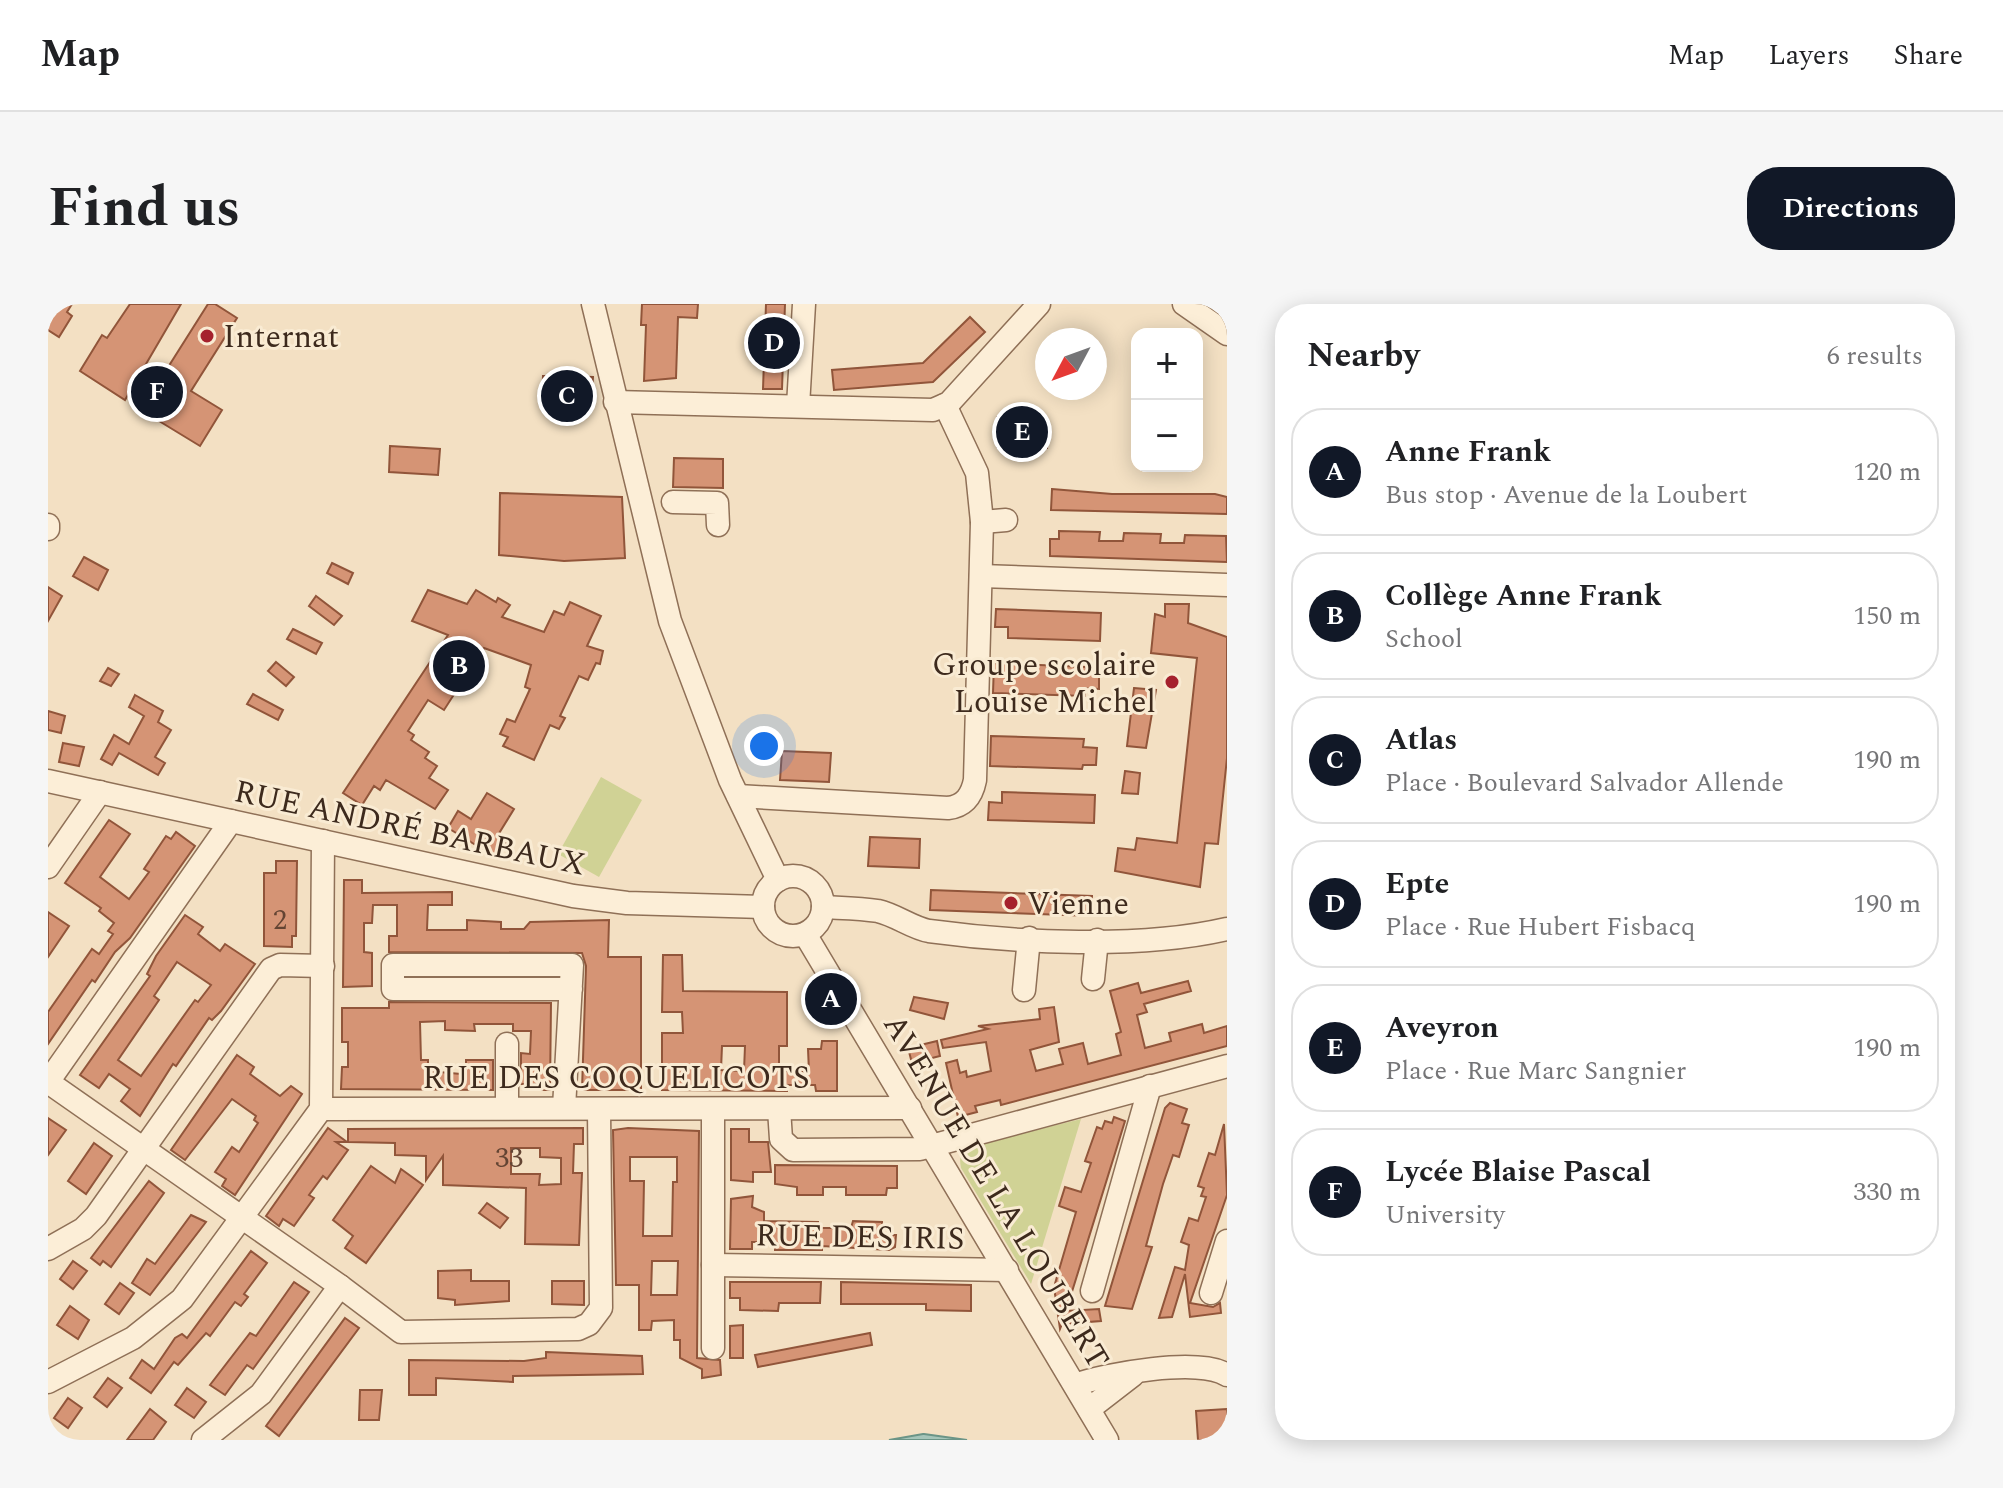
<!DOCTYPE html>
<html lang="en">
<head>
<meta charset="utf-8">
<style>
  body { margin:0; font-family:Spectral,serif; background:#f6f6f6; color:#202124 }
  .controls { position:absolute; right:24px; top:24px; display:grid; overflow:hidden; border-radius:16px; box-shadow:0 4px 20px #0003 }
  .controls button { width:72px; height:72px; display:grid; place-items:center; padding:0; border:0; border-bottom:2px solid #e0e0e0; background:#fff; color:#202124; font:40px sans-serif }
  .compass { position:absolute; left:987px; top:24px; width:72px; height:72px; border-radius:50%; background:#fff; box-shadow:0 4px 20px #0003; rotate:229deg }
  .you { position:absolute; left:716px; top:442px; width:28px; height:28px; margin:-20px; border:6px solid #fff; border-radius:50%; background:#1a73e8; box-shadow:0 0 0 12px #1a73e833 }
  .badge { display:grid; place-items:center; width:52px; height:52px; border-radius:50%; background:#111827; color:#fff; font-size:26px; font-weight:700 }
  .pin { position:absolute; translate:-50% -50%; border:4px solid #fff; box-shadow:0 2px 8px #0006 }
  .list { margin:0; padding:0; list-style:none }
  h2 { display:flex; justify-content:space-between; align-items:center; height:104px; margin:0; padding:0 32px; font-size:34px }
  h2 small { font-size:26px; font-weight:400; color:#757577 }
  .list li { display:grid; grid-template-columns:52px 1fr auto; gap:24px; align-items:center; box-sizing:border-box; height:128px; margin:0 16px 16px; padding:0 16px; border:2px solid #e0e0e0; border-radius:32px }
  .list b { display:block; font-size:30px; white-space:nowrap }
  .list p { margin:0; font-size:26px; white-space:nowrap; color:#757577 }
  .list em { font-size:26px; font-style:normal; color:#757577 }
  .map { position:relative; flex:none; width:1179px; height:1136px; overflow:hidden; border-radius:32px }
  header { display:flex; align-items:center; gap:48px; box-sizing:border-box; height:112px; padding:0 40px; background:#fff; border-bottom:2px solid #e0e0e0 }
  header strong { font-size:38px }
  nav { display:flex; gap:44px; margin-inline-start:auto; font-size:28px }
  .intro { display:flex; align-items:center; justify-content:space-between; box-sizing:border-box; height:192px; padding:0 48px }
  h1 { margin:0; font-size:56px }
  .button { padding:20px 36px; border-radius:32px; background:#111827; color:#fff; font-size:28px; font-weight:700 }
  main { display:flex; gap:48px; padding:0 48px }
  aside { flex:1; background:#fff; border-radius:32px; box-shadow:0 4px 20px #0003 }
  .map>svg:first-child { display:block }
</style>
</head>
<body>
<header>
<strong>Map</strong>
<nav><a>Map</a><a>Layers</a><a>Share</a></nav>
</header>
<div class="intro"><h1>Find us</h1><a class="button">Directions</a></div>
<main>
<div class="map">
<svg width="1179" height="1136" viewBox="0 0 1179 1136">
  <rect width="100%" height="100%" fill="#f3e0c3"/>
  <g fill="#d0d295">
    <path d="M553 473 594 496 551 573 510 550Z"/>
    <path d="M1033 815 983 980 913 864C911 853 912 847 923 842Z"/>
  </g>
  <path fill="#a5c5b9" stroke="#6b9587" stroke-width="2" d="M875 1130H876L919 1136H841Z"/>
  <g fill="#d59475" stroke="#91553a" stroke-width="2" fill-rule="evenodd">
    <path d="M0 0H24L19 8 24 12 11 33 0 26Z"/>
    <path d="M82 0H133L77 96 32 67 54 31 59 34Z"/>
    <path d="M160 0H167L189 14 143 87 174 106 152 142 93 106Z"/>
    <path d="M594 0H650L649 14 630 13 628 74 596 77 598 21H593Z"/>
    <path d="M718 0H737L734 85H715Z"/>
    <path d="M922 13 937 28 885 78 786 86 784 66 875 59Z"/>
    <path d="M495 72 545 73 543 103 494 101Z"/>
    <path d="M949 113 999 114V144L949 143Z"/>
    <path d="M342 142 392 145 390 171 341 168Z"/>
    <path d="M626 154 675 155V184L625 183Z"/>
    <path d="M1004 185 1064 190H1167L1179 193V210L1003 206Z"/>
    <path d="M452 189 574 193 577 254 516 257 451 251Z"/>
    <path d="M1011 227 1052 228 1051 237H1075L1076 229 1113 230 1112 239H1136L1137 231 1178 232 1179 258 1002 252V235H1011Z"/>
    <path d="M36 253 60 266 50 286 25 272Z"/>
    <path d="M284 259 305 269 300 280 279 269Z"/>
    <path d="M0 283 14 292 0 317Z"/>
    <path d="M380 286 419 300 428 286 448 298 450 294 462 301 454 313 496 328 506 307 516 311 522 298 553 312 539 342 555 347 552 360 548 359 540 376 531 372 512 412 517 414 511 425 502 421 486 456 455 442 460 433 452 430 459 415 467 418 482 385 477 383 483 361 436 344 396 406 380 396 360 427 366 431 363 436 381 448 377 454 389 462 381 474 400 486 387 505 338 476 332 486 326 482 314 501 295 489 400 331 364 317Z"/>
    <path d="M268 292 294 312 286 321 261 302Z"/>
    <path d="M1117 300H1141L1140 319 1179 333V454L1170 540 1157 539 1152 583 1067 567 1070 544 1087 546 1089 534 1129 539 1149 354 1103 349 1107 310 1117 313Z"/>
    <path d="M948 305 1053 309 1052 337 960 334V323H947Z"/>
    <path d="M245 325 274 339 268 350 239 335Z"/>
    <path d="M228 358 246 373 238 382 220 367Z"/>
    <path d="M946 359 1038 363V367H1051V385L1037 384V392L945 389Z"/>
    <path d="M60 364 71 370 63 382 52 377Z"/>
    <path d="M1086 384 1108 386 1098 444 1079 442Z"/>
    <path d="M205 390 235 406 230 416 199 400Z"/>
    <path d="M87 391 115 407 110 418 123 426 107 453 117 459 110 471 71 449 64 461 53 455 66 431 81 440 96 412 81 403Z"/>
    <path d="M0 407 17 412 13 429 0 426Z"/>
    <path d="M943 432 1036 435 1035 443 1049 444 1048 461H1035L1034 465 942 462Z"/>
    <path d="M15 439 36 443 31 462 11 458Z"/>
    <path d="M734 447 783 449 781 478 732 476Z"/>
    <path d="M1077 467 1092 469 1090 490 1074 489Z"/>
    <path d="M954 488 1047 491 1046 519 940 516 941 498 954 499Z"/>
    <path d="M439 489 466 505 450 531 459 537 449 554 400 524 410 507 423 515Z"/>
    <path d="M61 516 82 530 52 573 81 595 101 568 96 565 118 532 123 535 128 528 147 542 82 634 67 648 47 678 44 676 0 740V708L44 645 51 650 65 630 60 627 66 619 51 607 53 604 17 579Z"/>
    <path d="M822 533 872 535 871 564 820 562Z"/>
    <path d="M228 557H249L248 632H244V643L216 642V569H228Z"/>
    <path d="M296 576H314V589L404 588V601H380L379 626H419V616L453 618V625H476L482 618 561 616 560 653H593V786H534L538 662 534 649 341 648V632H349V601H325L324 619H316V648L324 649V682L295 683Z"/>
    <path d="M883 586 1044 592V612L882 606Z"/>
    <path d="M0 608 21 622 0 653Z"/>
    <path d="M137 611 155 623 150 630 172 647 177 640 207 660 173 707 164 716 161 714 128 762 125 760 92 812 73 797 82 785 61 770 51 784 32 771 102 672 99 670 108 652ZM129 658 163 681 150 698 147 696 93 772 70 756 111 696 106 692Z"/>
    <path d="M615 651H634L635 687 739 688V742H731V767L761 768 760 745H773L774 737H789V787H768L767 781H739V787L614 786V729H635L634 708H614ZM674 742H697L696 767 673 766Z"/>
    <path d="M1140 677 1143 687 1096 700 1099 708 1089 711 1097 744 1123 737 1121 729 1154 720 1156 729 1179 722V742L953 801 952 796 927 802 929 808 910 813 898 759 909 756 912 769 918 767 919 773 943 767 938 738 895 744 893 736 940 725 930 722 992 715 991 705 1006 703 1011 738 982 746 988 767 1015 760 1011 745 1035 739 1040 760 1073 751 1068 730 1073 728 1062 687 1090 679 1093 689Z"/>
    <path d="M866 693 900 699 896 715 862 706Z"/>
    <path d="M341 698 503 699 502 786H487V780H473V749L482 750 483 727H465V720H426L427 727 397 726V717L372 718 373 756H380V767L413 770 418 767V756H445V786L293 785 294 763H300V738H294V704H341Z"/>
    <path d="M889 737 892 752 864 759 860 744Z"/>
    <path d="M189 751 206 763 202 770 232 792 243 782 254 790 187 891 174 882 178 875 167 868 184 843 191 848 210 819 206 816 208 812 184 795 137 856 123 846Z"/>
    <path d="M1122 799 1139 805 1134 819 1141 821 1131 853 1125 851 1115 880 1098 942 1104 943 1084 1005 1057 1002 1117 804Z"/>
    <path d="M1066 813 1077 817 1018 1007 1051 1005 1053 1017 1014 1020 1012 1025 1006 983 1028 908 1011 902 1017 883 1033 888 1043 859 1037 857 1049 823 1054 825 1057 817 1064 819Z"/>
    <path d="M0 814 18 826 0 851Z"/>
    <path d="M1176 820 1179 891 1142 999 1165 1003 1172 999 1173 1009 1142 1013 1137 970 1124 1013 1111 1014 1127 963 1137 966 1141 941 1133 938 1141 914 1150 917 1158 893 1153 892 1156 884 1150 882 1161 849 1167 851Z"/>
    <path d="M280 824 299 838H288L300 846 279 875 275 872 261 891 266 894 246 922 235 915 231 922 218 912Z"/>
    <path d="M535 824V840H526L525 869H534L531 941 477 940 478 884 395 881V852L378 876V852L347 851V839L300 838V825ZM463 844H492V853L513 854V880L491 881 492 870H463Z"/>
    <path d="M580 824 651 827 649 1054 672 1056 673 1071 654 1074V1065L632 1054V1036H626V1016L604 1017 603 1026H591V981H568L565 826ZM582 853H629V878H625L624 932H595L596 877H582ZM604 957H630L629 991H603Z"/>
    <path d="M683 825H701V838H720L723 868H705V878L683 876Z"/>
    <path d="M46 839 64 852 38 890 20 877Z"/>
    <path d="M727 861 849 862V884H839L838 891H798V883H775V891H749V883L727 880Z"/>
    <path d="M323 862 347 879 353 865 375 881 318 959 297 944 305 932 285 916Z"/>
    <path d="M101 877 116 889 63 963 55 957 52 961 43 954Z"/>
    <path d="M705 892 704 903 716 908V917L770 918V924H803L805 917 834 918V931H848L847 943 841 946 774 942V946H727V938H704V945H682L683 895Z"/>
    <path d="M439 899 460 914 452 924 431 909Z"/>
    <path d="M143 911 158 918 102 991 84 979 99 955 107 960Z"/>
    <path d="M203 947 219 959 196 990 200 993 193 1002 187 998 162 1032 158 1029 130 1061 126 1058 103 1089 82 1074 94 1056 106 1065 127 1034 134 1030 139 1034Z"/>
    <path d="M25 957 39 967 25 985 12 975Z"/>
    <path d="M423 966V977H461V997L407 1001V996L390 994V967Z"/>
    <path d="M504 977H536V1001L504 1000Z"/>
    <path d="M246 978 261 988 205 1065 199 1061 177 1091 162 1081 202 1029 208 1032Z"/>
    <path d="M682 978H773L772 999H731L730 1007 692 1006V994H682Z"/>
    <path d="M793 978 923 981V1007L878 1006V1000H793Z"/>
    <path d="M72 979 86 989 71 1010 57 1000Z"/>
    <path d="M22 1002 41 1016 30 1035 9 1021Z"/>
    <path d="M297 1014 311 1024 231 1132 218 1122Z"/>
    <path d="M695 1021V1054H682V1022Z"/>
    <path d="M822 1029 824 1041 710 1063 707 1051Z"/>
    <path d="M498 1048 594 1052 595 1070 465 1072V1078L388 1074V1091H361V1056L476 1057 498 1054Z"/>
    <path d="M60 1074 74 1084 59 1103 46 1093Z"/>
    <path d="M139 1084 158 1098 146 1114 127 1101Z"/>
    <path d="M312 1086H334L331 1116H311Z"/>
    <path d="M20 1094 34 1104 20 1124 6 1114Z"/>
    <path d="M102 1105 118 1118 105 1136H79Z"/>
    <path d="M1179 1105V1136H1150L1148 1107Z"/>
  </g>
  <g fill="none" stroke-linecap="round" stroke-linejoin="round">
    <g stroke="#8f7057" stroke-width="25">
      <g id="minor">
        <path d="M545 0 622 317 682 476 730 576"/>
        <path d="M1136 0 1179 30"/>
        <path d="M567 98 885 106 901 99 991 0"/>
        <path d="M750 102 756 0"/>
        <path d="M625 198 669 199 670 221"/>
        <path d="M934 218 958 216"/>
        <path d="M0 221V225"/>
        <path d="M933 272 1179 281"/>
        <path d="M0 477 525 592 579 599 715 603"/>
        <path d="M690 492 900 504C917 502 924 491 927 476L934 218 929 169 897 101"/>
        <path d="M0 563 52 488"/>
        <circle cx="745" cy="602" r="30"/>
        <path d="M775 603C793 604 812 604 830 607 848 611 864 624 881 627 969 639 1093 645 1179 625"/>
        <path d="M757 630 1059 1136"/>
        <path d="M1045 675 1049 636"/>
        <path d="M976 686 981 634"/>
        <path d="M459 740V804"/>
        <path d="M516 804 524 661H345V685H523"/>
        <path d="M273 805 862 804"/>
        <path d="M731 805 733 835 745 846 872 845 1179 762"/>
        <path d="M0 945 35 925 48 912 223 665 232 661 275 662"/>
        <path d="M665 961 959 966"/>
        <path d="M292 982 353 1028 530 1025 541 1020 553 1004 551 806"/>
        <path d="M1044 987 1102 782"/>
        <path d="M1163 989 1179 937"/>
        <path d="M665 1044V805"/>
        <path d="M0 1078 85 1034 134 995 273 805 275 537"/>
        <path d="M1027 1081C1057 1070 1152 1053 1179 1071"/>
        <path d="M1041 1105 1085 1071"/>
        <path d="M155 1136 213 1090 292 982 0 778 183 517"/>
      </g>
    </g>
    <use href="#minor" stroke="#fceed7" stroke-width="22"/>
  </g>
  <g fill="#a5212d" stroke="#f9ebd3" stroke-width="3">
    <circle cx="159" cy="32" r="8"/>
    <circle cx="1124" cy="378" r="8"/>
    <circle cx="963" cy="599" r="8"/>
  </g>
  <g text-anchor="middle" stroke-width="6" stroke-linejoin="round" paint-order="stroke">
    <g font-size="28" fill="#634433">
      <text x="232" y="625">2</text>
      <text x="461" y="863">33</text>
    </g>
    <g font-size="32" fill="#3d2a1d" stroke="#f9ebd3" text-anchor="start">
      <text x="175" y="43">Internat</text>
      <text x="1108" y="371" text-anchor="end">Groupe scolaire<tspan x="1108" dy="37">Louise Michel</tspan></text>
      <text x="979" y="610">Vienne</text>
    </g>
    <g font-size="32" fill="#3d2a1d" stroke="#f9ebd3">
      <text transform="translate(362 523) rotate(12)" y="11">RUE ANDRÉ BARBAUX</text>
      <text x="568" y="784">RUE DES COQUELICOTS</text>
      <text transform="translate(949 887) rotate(59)" y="11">AVENUE DE LA LOUBERT</text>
      <text transform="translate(812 932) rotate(1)" y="11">RUE DES IRIS</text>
    </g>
  </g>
</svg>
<div class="controls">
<button>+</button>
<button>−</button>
</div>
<svg class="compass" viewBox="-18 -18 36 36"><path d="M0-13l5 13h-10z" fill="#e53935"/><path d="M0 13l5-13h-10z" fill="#757577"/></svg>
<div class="you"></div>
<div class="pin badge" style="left:783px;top:695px">A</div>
<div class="pin badge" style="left:411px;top:362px">B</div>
<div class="pin badge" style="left:519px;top:92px">C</div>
<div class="pin badge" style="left:726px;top:39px">D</div>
<div class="pin badge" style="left:974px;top:128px">E</div>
<div class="pin badge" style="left:109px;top:88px">F</div>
</div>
<aside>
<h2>Nearby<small>6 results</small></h2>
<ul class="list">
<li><span class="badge">A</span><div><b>Anne Frank</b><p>Bus stop · Avenue de la Loubert</p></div><em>120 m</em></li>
<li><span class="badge">B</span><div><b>Collège Anne Frank</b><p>School</p></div><em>150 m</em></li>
<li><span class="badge">C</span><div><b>Atlas</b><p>Place · Boulevard Salvador Allende</p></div><em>190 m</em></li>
<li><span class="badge">D</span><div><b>Epte</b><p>Place · Rue Hubert Fisbacq</p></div><em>190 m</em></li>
<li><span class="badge">E</span><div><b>Aveyron</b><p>Place · Rue Marc Sangnier</p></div><em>190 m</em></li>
<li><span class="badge">F</span><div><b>Lycée Blaise Pascal</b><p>University</p></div><em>330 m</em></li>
</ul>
</aside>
</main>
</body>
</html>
